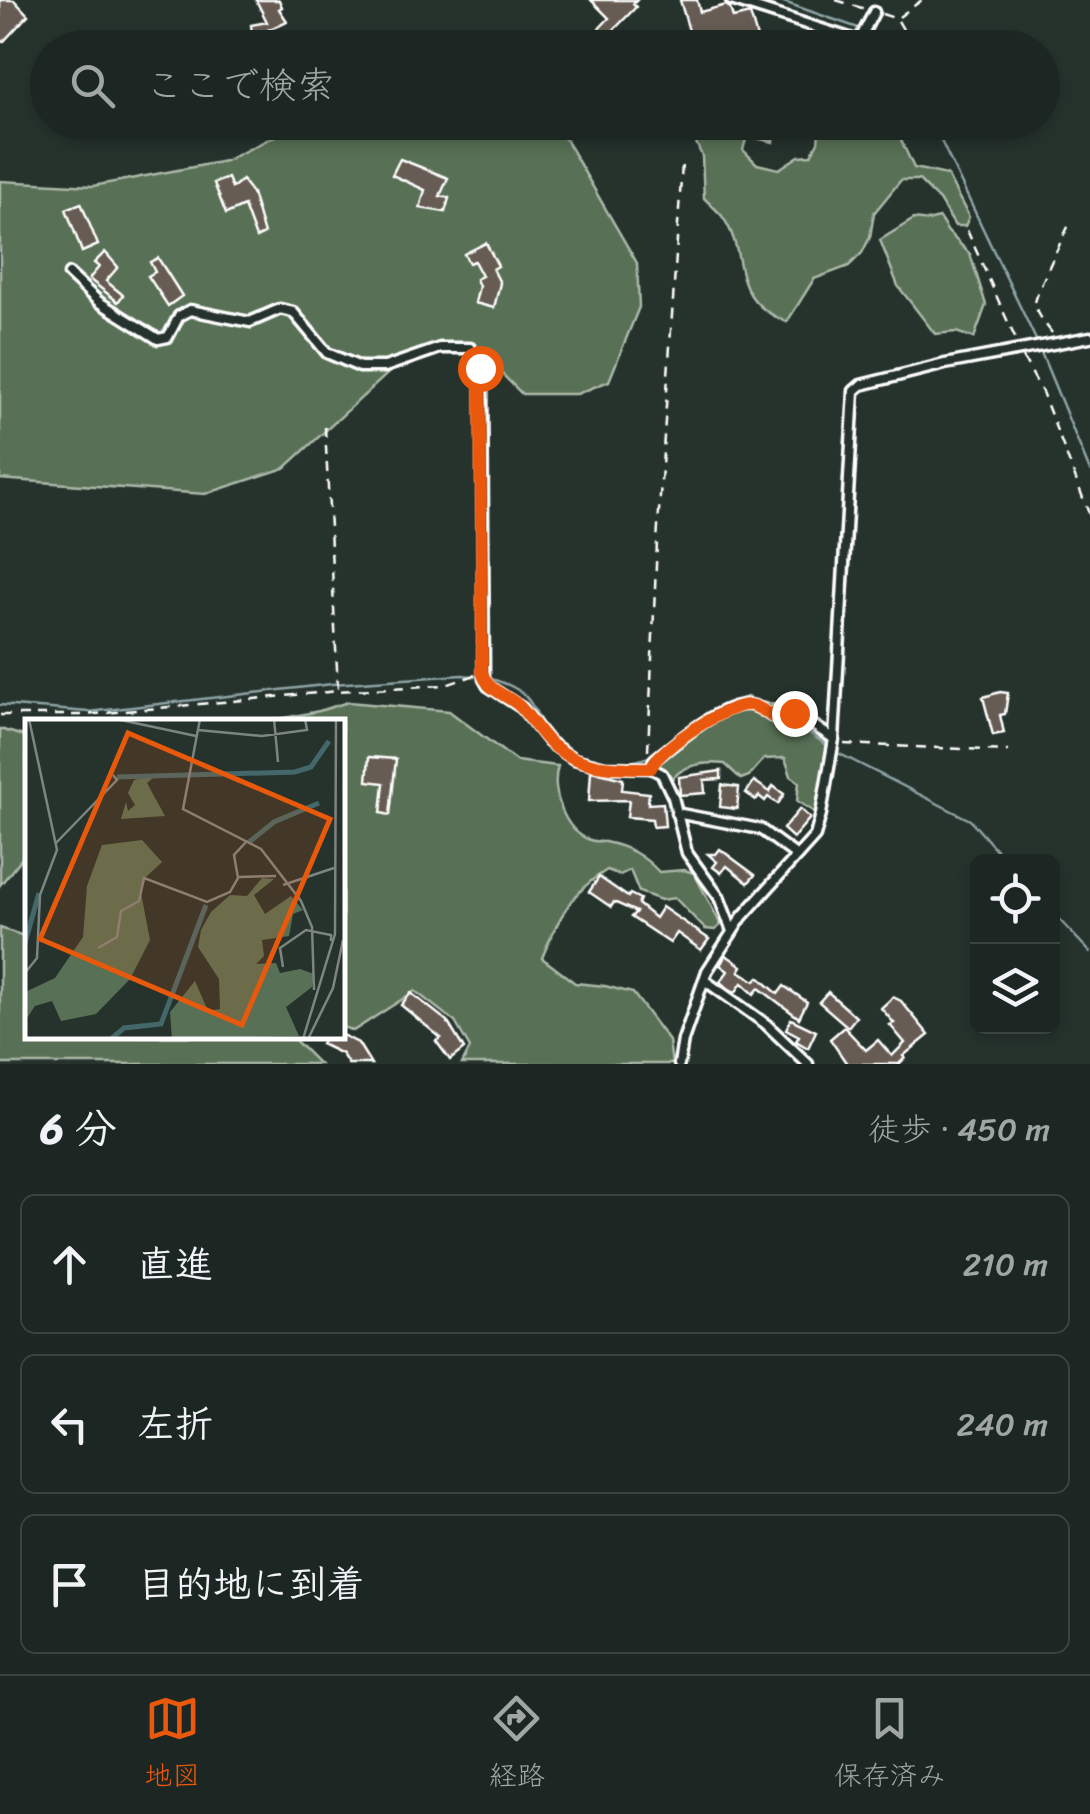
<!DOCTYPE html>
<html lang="ja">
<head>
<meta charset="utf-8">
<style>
  body { margin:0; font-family:Sriracha,"Klee One",sans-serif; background:#252e2a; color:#f1f3f6 }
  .controls { position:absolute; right:30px; bottom:30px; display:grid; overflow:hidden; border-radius:15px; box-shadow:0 5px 15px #0003 }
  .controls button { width:90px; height:90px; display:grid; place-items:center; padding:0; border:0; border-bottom:2px solid #3a4340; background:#1c2622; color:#f1f3f6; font:50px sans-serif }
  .stop { position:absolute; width:30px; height:30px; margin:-22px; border:8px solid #ea580c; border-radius:50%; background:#fff }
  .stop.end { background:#ea580c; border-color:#fff; box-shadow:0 2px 10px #0008 }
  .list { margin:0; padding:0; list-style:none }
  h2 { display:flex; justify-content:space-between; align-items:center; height:130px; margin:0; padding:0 40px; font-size:42px }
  h2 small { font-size:32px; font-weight:400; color:#a0a5a5 }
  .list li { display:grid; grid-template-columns:65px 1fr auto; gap:30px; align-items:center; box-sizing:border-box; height:140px; margin:0 20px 20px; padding:0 20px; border:2px solid #3a4340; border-radius:15px }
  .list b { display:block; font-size:38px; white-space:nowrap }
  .list em { font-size:32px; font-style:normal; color:#a0a5a5 }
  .icon { flex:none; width:55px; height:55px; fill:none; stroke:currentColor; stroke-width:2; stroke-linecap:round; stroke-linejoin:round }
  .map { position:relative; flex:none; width:1090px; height:1064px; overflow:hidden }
  .search { position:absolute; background:#1c2622; box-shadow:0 5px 15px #0003; left:30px; right:30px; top:30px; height:110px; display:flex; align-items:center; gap:25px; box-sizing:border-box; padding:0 35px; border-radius:55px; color:#a0a5a5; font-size:38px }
  .sheet { height:610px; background:#1c2622 }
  nav { display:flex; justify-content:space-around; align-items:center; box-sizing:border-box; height:140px; border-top:2px solid #3a4340; background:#1c2622; font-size:28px; color:#a0a5a5 }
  nav a { display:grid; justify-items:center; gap:5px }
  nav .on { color:#ea580c }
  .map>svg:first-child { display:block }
</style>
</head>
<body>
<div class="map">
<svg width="1090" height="1064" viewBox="0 0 1090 1064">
  <rect width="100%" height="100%" fill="#26332d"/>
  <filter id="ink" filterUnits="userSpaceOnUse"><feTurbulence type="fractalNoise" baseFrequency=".01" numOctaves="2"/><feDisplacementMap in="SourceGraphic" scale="20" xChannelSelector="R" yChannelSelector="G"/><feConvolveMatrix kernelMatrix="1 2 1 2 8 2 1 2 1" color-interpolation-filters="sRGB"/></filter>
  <g filter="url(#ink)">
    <g fill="#587055" stroke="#acb8aa" stroke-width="2.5">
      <path d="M749 122 775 123 773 142 747 136 743 150 757 164 779 169 799 156 811 155 818 142 820 123H893L914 168 947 175 969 217 965 226H955L939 200 919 180H901L874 213 870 237 862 253 849 266 814 279 787 322C725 297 751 256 722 216 717 210 710 204 704 198L702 156 692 134Z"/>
      <path d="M301 123H556L637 263 639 307 609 381 577 394H522L481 353 451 349 398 364 285 468 205 494 0 479V181L93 186 225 161Z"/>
      <path d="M939 218 948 232 970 254 986 305 974 338 956 332 935 334 898 286 880 240 914 219 928 221Z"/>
      <path d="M754 701 778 705 828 739 816 813 797 801 799 782 791 776 785 758 764 759 749 776 741 779 725 764C707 762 686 763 673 778L656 766 738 703Z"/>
      <path d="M348 702 449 711 516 761 558 766C550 790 564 831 590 840 595 842 600 841 605 842 629 847 643 855 659 872L684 870 694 873 721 925 715 930 705 929 675 898 661 900 639 892 630 870 620 875 607 870C571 891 557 921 542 958L575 983 605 986 633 993 669 1041 672 1064H462L470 1048 455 1022 415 991 353 1031 343 1027 342 722H265L319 711Z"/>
      <path d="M0 729 27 737V852L0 885Z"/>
      <path d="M0 928 27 937 28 1036 292 1037 319 1064H0Z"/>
    </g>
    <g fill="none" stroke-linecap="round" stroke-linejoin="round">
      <g stroke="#8fa4a6" stroke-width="2.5">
        <path d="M778 0 861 29"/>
        <path d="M869 32 890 48"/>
        <path d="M932 122 1037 342"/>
        <path d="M1040 350 1090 471"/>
        <path d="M489 678C501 682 515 686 524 695 536 706 539 724 550 735 578 765 624 771 659 752"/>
        <path d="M0 705 89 712 332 684 462 675 481 677"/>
        <path d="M723 707 747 697 774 710"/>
        <path d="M781 714 828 746"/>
        <path d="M834 751 970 820 1007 862"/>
        <path d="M1052 912 1090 952"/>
      </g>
    </g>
    <g fill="#665b52" stroke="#fff" stroke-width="2.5">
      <path d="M0 0H14L28 15 4 41H0Z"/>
      <path d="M256 0H279L282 7 279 9 287 21 268 30 270 39 234 48 232 37 252 34 251 25 267 22Z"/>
      <path d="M591 0H637L633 4 636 7 602 42 594 34 609 18Z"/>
      <path d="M680 0H697L700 12 726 5 730 8 733 18 750 14 760 48H694Z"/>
      <path d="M400 159 448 178 440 196 449 198 445 212 420 208 425 190 392 175Z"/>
      <path d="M228 178 232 188 242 180 252 193 264 234 256 238 244 206 226 214 214 183Z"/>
      <path d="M81 203 98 245 82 252 66 209Z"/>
      <path d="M486 243 498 266 493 269 500 283 494 308 475 303 479 286 476 279 482 276 474 261 469 263 464 254Z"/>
      <path d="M105 252 118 267 106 281 123 295 118 302 89 279 99 267 94 263Z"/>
      <path d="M158 258 182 296 168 306 148 276 155 272 150 262Z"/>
      <path d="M1000 692 1008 693 1005 714 1000 715 1004 733 993 735 983 697Z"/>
      <path d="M369 757 396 759 390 815 381 813 384 783 367 781Z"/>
      <path d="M591 771 623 779 622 790 649 793 648 804 663 803 665 826 653 827 652 819 627 817 629 800 589 801Z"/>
      <path d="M721 771V779L704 780 705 793 680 795 679 777Z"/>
      <path d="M754 781 770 792 773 786 784 794 778 804 768 797 765 801 759 796 756 800 746 793Z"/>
      <path d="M722 785 739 787 737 809 720 807Z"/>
      <path d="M800 809 810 818 793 838 783 829Z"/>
      <path d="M720 849 755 875 748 883 727 866 721 873 713 867 717 862 708 854H716Z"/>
      <path d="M599 877 628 897 630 894 640 899 638 904 655 918 662 907 709 939 701 950 677 933 670 943 631 917 636 912 614 902 611 907 589 892Z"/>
      <path d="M726 955 742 966 739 971 755 981 759 977 778 994 784 986 807 1002 799 1018 759 988 754 994 742 983 735 993 720 982 728 971 720 965Z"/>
      <path d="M828 992 856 1017 848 1027 819 1002Z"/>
      <path d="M411 993 447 1021 464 1049 450 1060 436 1041 441 1038 401 1005Z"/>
      <path d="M893 997 901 1001 929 1035 903 1056 905 1058 899 1064H847L830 1039 844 1027 866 1050 878 1040 892 1056 905 1043 890 1025 894 1023 881 1008Z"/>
      <path d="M791 1019 816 1031 808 1048 796 1041 799 1036 786 1029Z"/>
      <path d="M324 1036H344L358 1043 371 1064H348L342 1054 321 1044Z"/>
    </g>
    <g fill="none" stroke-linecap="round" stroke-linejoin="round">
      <g stroke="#fff" stroke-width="15">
        <g id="street">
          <path d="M731 0 859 41 874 12"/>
          <path d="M69 274 99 302 158 339 168 337 179 316 190 310 250 322 280 309 293 312 327 353 360 367H385L440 348H470L482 375 484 679 488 686 522 708 549 742 574 759 605 767 651 768 662 774 673 797 687 853 719 897 732 931"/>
          <path d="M651 768 654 760C675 743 722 702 750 705 758 706 764 711 771 716L783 705 834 739"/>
          <path d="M676 813 760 829 797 856"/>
          <path d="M704 980 766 1024 808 1064"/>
          <path d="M679 1064 683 1040 707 971 742 917 815 836 821 814 834 739 854 391 861 385 945 364 1090 337"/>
        </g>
      </g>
      <g stroke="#fff" stroke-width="2.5" stroke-dasharray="10 8" stroke-linecap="butt">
        <path d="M836 0 865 9"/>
        <path d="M882 14 897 19 914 48"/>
        <path d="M899 17 922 0"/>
        <path d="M967 230 1016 340"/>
        <path d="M1052 333C1046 325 1038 315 1035 305 1033 298 1064 235 1070 223"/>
        <path d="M1023 357 1042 392 1090 516"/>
        <path d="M325 427 338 689"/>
        <path d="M0 715H84L338 691 446 685 475 675"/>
        <path d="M844 744 1008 751"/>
        <path d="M648 751 657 542 682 164"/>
      </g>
      <use href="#street" stroke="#26332d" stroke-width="8"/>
    </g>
  </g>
  <g fill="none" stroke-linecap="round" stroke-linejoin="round" filter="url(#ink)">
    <path stroke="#ea580c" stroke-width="12" d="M480 368 482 672C488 691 503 693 516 703 528 713 536 729 547 740 576 769 613 768 651 768 659 748 728 703 750 705 758 706 764 711 771 716L782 705 794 713"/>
  </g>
  <g transform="translate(25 719)">
    <rect width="320" height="320" fill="#26332d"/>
    <path d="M134 54 122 64 140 97 96 100 101 83 103 92 110 86 103 74 109 61ZM117 121 137 143 121 158 116 174 125 221 105 260 71 295 36 302 27 282 10 287 0 302V273L30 259 58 218 62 167 77 126ZM237 159 249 160 229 176 240 195 266 177 278 191 268 195 264 217 237 221 239 237 231 245 251 244 255 254 275 250 289 255 287 268 261 288 274 317 147 320 145 293 170 262 183 292 195 290 194 260 173 228 176 211 186 193 205 176 222 177Z" fill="#587055"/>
    <path fill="none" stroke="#44686a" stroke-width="5" d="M92 58 270 53 286 48 304 22M223 124 249 103 294 84M0 224 14 174M86 320 99 309 136 305 181 186"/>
    <path fill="none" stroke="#7d8581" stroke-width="2.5" d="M91 0 171 17M175 0 158 90 236 130 276 182 287 208 289 271M249 0 253 43M173 11 237 17 282 11 280 0M31 124 92 61 88 56M214 158 251 157M258 166 309 149M73 229 92 218 96 192 114 182 119 159 182 183 205 173 213 159 209 136 222 122M258 248 255 229 281 211 306 216V222M0 254 12 239 15 176 32 131 4 0M278 320 310 215 311 0M283 320 308 269 318 221"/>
    <path fill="#e8590c" fill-opacity="0.15" stroke="#e8590c" stroke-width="5" d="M103 14 305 100 217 306 15 220Z"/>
    <rect width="320" height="320" fill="none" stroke="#fff" stroke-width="5"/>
  </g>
</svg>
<div class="controls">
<button><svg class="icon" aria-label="locate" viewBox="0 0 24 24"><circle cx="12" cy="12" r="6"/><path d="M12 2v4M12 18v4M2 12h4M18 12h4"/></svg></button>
<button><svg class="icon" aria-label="layers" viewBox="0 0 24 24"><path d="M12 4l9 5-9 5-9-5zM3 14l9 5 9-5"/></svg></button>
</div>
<div class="stop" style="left:480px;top:368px"></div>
<div class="stop end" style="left:794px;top:713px"></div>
<div class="search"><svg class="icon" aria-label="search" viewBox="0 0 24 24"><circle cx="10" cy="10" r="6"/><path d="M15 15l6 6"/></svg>ここで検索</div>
</div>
<section class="sheet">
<h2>6 分<small>徒歩 · 450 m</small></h2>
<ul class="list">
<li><svg class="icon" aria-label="ahead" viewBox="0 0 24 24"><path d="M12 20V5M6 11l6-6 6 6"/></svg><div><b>直進</b></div><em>210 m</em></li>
<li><svg class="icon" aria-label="left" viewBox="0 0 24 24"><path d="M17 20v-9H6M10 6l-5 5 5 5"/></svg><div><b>左折</b></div><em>240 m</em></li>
<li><svg class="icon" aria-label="arrive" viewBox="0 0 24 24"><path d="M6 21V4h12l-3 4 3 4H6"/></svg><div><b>目的地に到着</b></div></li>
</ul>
</section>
<nav>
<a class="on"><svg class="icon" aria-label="map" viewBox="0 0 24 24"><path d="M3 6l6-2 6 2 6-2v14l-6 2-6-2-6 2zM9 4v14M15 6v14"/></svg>地図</a>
<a><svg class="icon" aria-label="directions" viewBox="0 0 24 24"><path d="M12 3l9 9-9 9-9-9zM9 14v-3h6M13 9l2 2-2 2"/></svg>経路</a>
<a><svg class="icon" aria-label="saved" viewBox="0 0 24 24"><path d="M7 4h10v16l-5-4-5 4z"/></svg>保存済み</a>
</nav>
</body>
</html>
